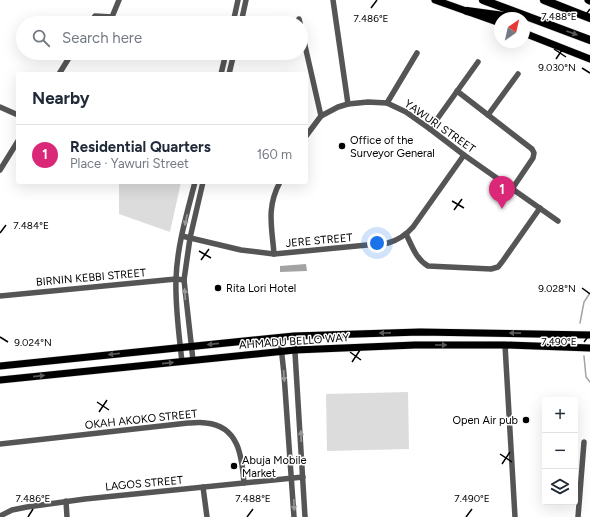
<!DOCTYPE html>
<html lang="en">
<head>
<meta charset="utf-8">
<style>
  body { margin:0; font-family:Figtree,sans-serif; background:#f2f2f3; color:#1f2937 }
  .controls { position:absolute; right:12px; bottom:12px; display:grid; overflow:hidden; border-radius:4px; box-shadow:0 4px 16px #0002 }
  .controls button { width:36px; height:36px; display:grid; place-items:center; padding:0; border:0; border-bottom:1px solid #e0e1e3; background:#fff; color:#1f2937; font:20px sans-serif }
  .compass { position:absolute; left:494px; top:12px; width:36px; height:36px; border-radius:50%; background:#fff; box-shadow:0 4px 16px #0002; rotate:34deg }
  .you { position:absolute; left:377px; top:243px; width:14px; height:14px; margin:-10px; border:3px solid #fff; border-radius:50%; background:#1a73e8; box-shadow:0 0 0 6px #1a73e833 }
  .badge { display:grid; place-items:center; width:26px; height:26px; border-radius:50%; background:#db2777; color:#fff; font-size:13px; font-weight:700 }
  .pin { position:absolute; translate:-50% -33px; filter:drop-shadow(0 1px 2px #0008) }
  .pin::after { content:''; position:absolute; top:21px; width:14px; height:12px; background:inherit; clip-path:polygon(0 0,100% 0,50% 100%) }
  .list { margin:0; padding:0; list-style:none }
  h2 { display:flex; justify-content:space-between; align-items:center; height:52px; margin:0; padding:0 16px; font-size:17px }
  h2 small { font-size:13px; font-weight:400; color:#747a83 }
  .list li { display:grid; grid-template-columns:26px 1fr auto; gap:12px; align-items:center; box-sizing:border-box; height:60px; padding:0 16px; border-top:1px solid #e0e1e3 }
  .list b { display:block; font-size:15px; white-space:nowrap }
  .list p { margin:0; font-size:13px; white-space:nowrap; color:#747a83 }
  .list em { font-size:13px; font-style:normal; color:#747a83 }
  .icon { flex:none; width:22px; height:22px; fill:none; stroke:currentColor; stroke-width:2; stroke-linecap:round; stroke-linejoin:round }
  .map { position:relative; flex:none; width:590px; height:517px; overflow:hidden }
  .search { position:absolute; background:#fff; box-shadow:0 4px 16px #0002; left:16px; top:16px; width:292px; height:44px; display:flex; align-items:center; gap:10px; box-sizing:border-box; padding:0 14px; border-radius:22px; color:#747a83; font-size:15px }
  .panel { position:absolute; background:#fff; box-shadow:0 4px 16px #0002; left:16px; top:72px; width:292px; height:112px; border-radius:4px }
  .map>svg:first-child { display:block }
</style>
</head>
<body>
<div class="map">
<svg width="590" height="517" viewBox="0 0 590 517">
  <rect width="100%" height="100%" fill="#fff"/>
  <g fill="#dcdcdc">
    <path d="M119 182H181L170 232 119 214Z"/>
    <path d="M408 392 409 449 327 451 326 394Z"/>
  </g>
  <path fill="#a3a3a3" d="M306 264 307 271 280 272V266Z"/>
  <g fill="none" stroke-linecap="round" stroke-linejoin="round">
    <g stroke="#a3a3a3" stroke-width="1.5">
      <path d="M580 323 584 302 590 293"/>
      <path d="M584 356 586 377 590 382"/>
    </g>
    <g stroke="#dbdbdb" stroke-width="8">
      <g id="major">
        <path d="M435 0 500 23"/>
        <path d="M588 0 590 1"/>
        <path d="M524 33 590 59"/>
        <path d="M0 366 294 336 420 332 590 335"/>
        <path d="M0 380 295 350 415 345H505L590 348"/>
      </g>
    </g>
    <g stroke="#dbdbdb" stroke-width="9">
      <g id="highway">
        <path d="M483 0 590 40"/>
        <path d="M544 0 590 18"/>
        <path d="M467 11 520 18"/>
      </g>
    </g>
    <g stroke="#555" stroke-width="5.5">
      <path d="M333 0 348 104"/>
      <path d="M299 19 300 23"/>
      <path d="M90 23 95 16 112 17 119 0"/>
      <path d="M233 23 238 0"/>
      <path d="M241 23 246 0"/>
      <path d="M301 28 321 116"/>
      <path d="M59 74 72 53"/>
      <path d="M221 74 226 53"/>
      <path d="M229 74 234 53"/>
      <path d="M457 91 532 149 534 153 533 158 512 189"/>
      <path d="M387 103 417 53"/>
      <path d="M0 107 18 115"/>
      <path d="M488 115 518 74"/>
      <path d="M430 129 478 62"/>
      <path d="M306 136 321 116 338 107 348 104 368 102 387 103 406 112 430 129 464 155 558 221"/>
      <path d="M0 170 18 141"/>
      <path d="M406 234C412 246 416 259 428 266L491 269 498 267 502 262 540 208"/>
      <path d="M182 236 241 250 274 254 388 243C398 240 406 235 413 227L464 155"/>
      <path d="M274 254C272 227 266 208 280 182"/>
      <path d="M0 296 176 279 184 280"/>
      <path d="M294 336 305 517"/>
      <path d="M280 337 284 374 294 517"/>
      <path d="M505 345 515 517"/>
      <path d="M193 360 184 280 190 238 203 182"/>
      <path d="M182 362C179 334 175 306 176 279 177 246 187 213 195 182"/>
      <path d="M0 444 188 423C194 423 200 422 206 423 239 426 242 457 244 483"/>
      <path d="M203 487 207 517"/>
      <path d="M66 501 67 517"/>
      <path d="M0 516 12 510 27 507 85 499 303 477"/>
      <path d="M578 517 584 442"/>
    </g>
    <use href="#major" stroke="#000" stroke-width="7"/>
    <use href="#highway" stroke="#000" stroke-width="8"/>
  </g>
  <defs><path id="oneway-solid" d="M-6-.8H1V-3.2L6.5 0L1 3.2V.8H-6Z"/></defs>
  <g fill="#595959">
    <use href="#oneway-solid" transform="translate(572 33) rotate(20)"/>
    <use href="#oneway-solid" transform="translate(385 333) rotate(179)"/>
    <use href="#oneway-solid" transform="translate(515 333) rotate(-179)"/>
    <use href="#oneway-solid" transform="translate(213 344) rotate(174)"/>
    <use href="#oneway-solid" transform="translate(441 345)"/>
    <use href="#oneway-solid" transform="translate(114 354) rotate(174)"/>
    <use href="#oneway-solid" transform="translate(168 363) rotate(-6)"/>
    <use href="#oneway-solid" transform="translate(39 376) rotate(-6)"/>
  </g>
  <g fill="#999">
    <use href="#oneway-solid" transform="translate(186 220) rotate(103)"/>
    <use href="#oneway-solid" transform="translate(185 294) rotate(-94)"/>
    <use href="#oneway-solid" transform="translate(284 376) rotate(85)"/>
    <use href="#oneway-solid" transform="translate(301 436) rotate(-93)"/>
    <use href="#oneway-solid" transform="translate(294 505) rotate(87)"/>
  </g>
  <path fill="none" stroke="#000" stroke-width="1.5" d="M371 8 377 0M584 17 590 9M554 49 566 57M556 59 564 47M582 68 590 73M452 201 464 208M454 210 462 199M0 233 6 225M199 251 211 258M201 260 209 249M582 288 590 294M0 337 8 342M584 342 590 334M350 352 361 360M352 362 360 350M97 402 109 410M99 412 107 400M500 454 512 462M502 464 510 452M28 517 33 509M247 517 253 509M466 517 472 509"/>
  <g fill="#000" stroke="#fff" stroke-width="1.5">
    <circle cx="342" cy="146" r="4"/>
    <circle cx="218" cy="288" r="4"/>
    <circle cx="526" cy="420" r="4"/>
    <circle cx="234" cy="466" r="4"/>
  </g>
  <g text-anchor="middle" stroke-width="3" stroke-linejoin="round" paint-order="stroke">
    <g font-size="11" fill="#000" stroke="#fff">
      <text transform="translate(440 126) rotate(35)" y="4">YAWURI STREET</text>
      <text transform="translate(319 240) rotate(-5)" y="4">JERE STREET</text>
      <text transform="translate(91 277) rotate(-5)" y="4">BIRNIN KEBBI STREET</text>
      <text transform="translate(294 341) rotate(-4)" y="4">AHMADU BELLO WAY</text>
      <text transform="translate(141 419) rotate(-6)" y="4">OKAH AKOKO STREET</text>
      <text transform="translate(144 483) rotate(-5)" y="4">LAGOS STREET</text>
    </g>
    <g font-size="11" fill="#000" stroke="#fff" text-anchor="start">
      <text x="350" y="144">Office of the<tspan x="350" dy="13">Surveyor General</tspan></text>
      <text x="226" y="292">Rita Lori Hotel</text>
      <text x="518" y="424" text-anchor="end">Open Air pub</text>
      <text x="242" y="464">Abuja Mobile<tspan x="242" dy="13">Market</tspan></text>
    </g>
  </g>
  <g font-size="10" text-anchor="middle" fill="#000" stroke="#fff" stroke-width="3" stroke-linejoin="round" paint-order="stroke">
    <text x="559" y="20">7.488°E</text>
    <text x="371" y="22">7.486°E</text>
    <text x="557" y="71">9.030°N</text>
    <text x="31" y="229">7.484°E</text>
    <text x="557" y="292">9.028°N</text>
    <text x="559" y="345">7.490°E</text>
    <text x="33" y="346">9.024°N</text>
    <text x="33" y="502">7.486°E</text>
    <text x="253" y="502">7.488°E</text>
    <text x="472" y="502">7.490°E</text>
  </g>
</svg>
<div class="controls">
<button>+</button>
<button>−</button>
<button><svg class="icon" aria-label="layers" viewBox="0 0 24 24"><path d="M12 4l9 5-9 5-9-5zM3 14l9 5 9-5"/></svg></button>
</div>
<svg class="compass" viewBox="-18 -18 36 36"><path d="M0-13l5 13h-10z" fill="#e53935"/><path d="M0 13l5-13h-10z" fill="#747a83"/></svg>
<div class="you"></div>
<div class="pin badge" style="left:502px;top:209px">1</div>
<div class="search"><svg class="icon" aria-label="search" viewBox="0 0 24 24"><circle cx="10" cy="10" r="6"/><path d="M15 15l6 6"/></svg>Search here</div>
<section class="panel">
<h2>Nearby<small></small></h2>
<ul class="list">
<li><span class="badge">1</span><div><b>Residential Quarters</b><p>Place · Yawuri Street</p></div><em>160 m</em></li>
</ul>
</section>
</div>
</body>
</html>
